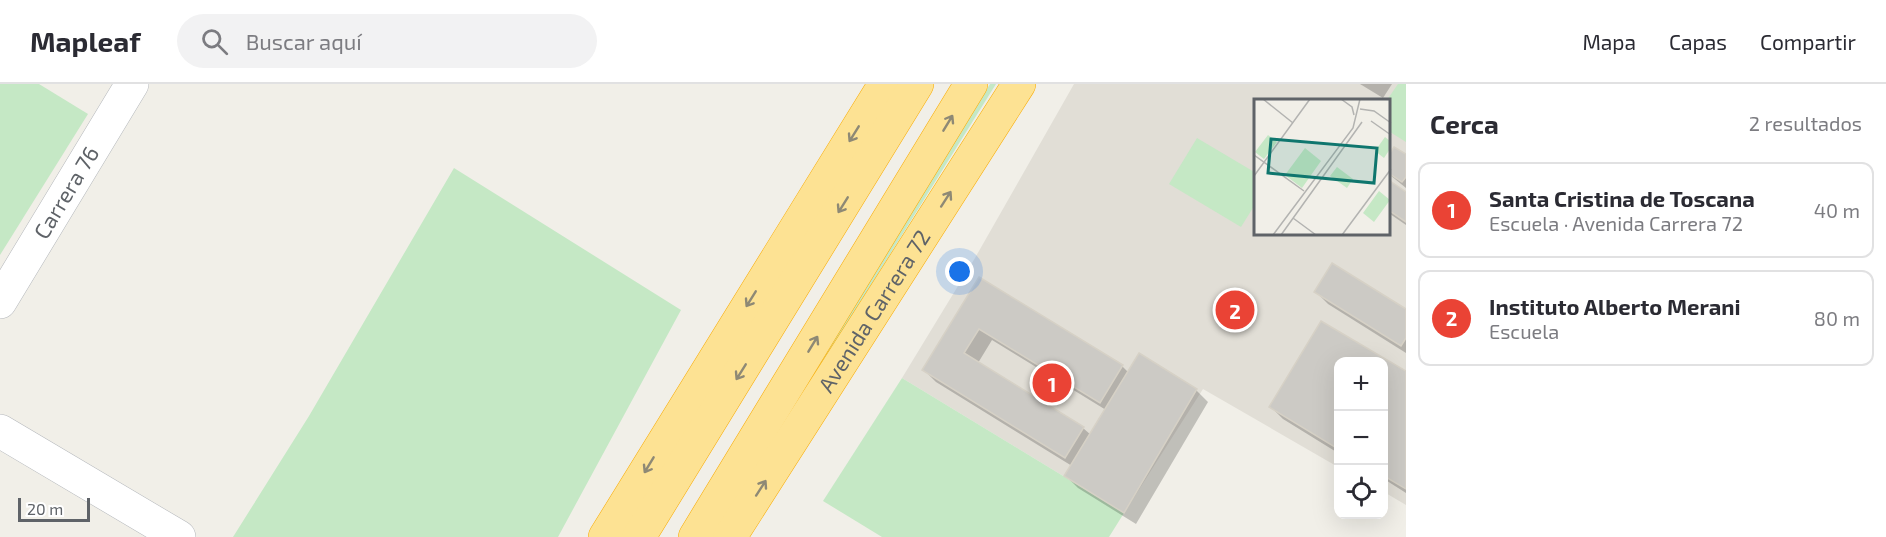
<!DOCTYPE html>
<html lang="es">
<head>
<meta charset="utf-8">
<style>
  body { margin:0; font-family:"Exo 2",sans-serif; background:#f2f2f3; color:#2b2b33 }
  .controls { position:absolute; right:18px; bottom:18px; display:grid; overflow:hidden; border-radius:12px; box-shadow:0 6px 24px #0002 }
  .controls button { width:54px; height:54px; display:grid; place-items:center; padding:0; border:0; border-bottom:2px solid #e1e1e2; background:#fff; color:#2b2b33; font:30px sans-serif }
  .scale { position:absolute; left:18px; bottom:15px; width:72px; box-sizing:border-box; padding-left:6px; border:3px solid #5f6368; border-top:0; font-size:16px; line-height:21px; white-space:nowrap; color:#5f6368; -webkit-text-stroke:4px #fff; paint-order:stroke }
  .you { position:absolute; left:960px; top:188px; width:21px; height:21px; margin:-15px; border:4px solid #fff; border-radius:50%; background:#1a73e8; box-shadow:0 0 0 9px #1a73e833 }
  .badge { display:grid; place-items:center; width:39px; height:39px; border-radius:50%; background:#ea4335; color:#fff; font-size:20px; font-weight:700 }
  .pin { position:absolute; translate:-50% -50%; border:3px solid #fff; box-shadow:0 2px 6px #0006 }
  .list { margin:0; padding:0; list-style:none }
  h2 { display:flex; justify-content:space-between; align-items:center; height:78px; margin:0; padding:0 24px; font-size:26px }
  h2 small { font-size:20px; font-weight:400; color:#7c7c81 }
  .list li { display:grid; grid-template-columns:39px 1fr auto; gap:18px; align-items:center; box-sizing:border-box; height:96px; margin:0 12px 12px; padding:0 12px; border:2px solid #e1e1e2; border-radius:12px }
  .list b { display:block; font-size:22px; white-space:nowrap }
  .list p { margin:0; font-size:20px; white-space:nowrap; color:#7c7c81 }
  .list em { font-size:20px; font-style:normal; color:#7c7c81 }
  .icon { flex:none; width:33px; height:33px; fill:none; stroke:currentColor; stroke-width:2; stroke-linecap:round; stroke-linejoin:round }
  .map { position:relative; flex:none; width:1406px; height:453px; overflow:hidden }
  header { display:flex; align-items:center; gap:36px; box-sizing:border-box; height:84px; padding:0 30px; background:#fff; border-bottom:2px solid #e1e1e2 }
  header strong { font-size:28px }
  nav { display:flex; gap:33px; margin-inline-start:auto; font-size:21px }
  .search { width:420px; height:54px; background:#f2f2f3; display:flex; align-items:center; gap:15px; box-sizing:border-box; padding:0 21px; border-radius:33px; color:#7c7c81; font-size:22px }
  main { display:flex }
  aside { flex:1; background:#fff }
  .map>svg:first-child { display:block }
</style>
</head>
<body>
<header>
<strong>Mapleaf</strong>
<div class="search"><svg class="icon" aria-label="search" viewBox="0 0 24 24"><circle cx="10" cy="10" r="6"/><path d="M15 15l6 6"/></svg>Buscar aquí</div>
<nav><a>Mapa</a><a>Capas</a><a>Compartir</a></nav>
</header>
<main>
<div class="map">
<svg width="1406" height="453" viewBox="0 0 1406 453">
  <rect width="100%" height="100%" fill="#f1efe8"/>
  <path fill="#e1ded6" fill-rule="evenodd" d="M1074 0H1406V421L1384 408V278H1338V383L1203 305 1124 429 902 294 975 174ZM1256 16H1390V150H1256Z"/>
  <g fill="#c5e8c5">
    <path d="M0 0H39L88 30 0 171Z"/>
    <path d="M990 0H996L714 453H709Z"/>
    <path d="M1398 0H1406V58L1390 48V16H1387Z"/>
    <path d="M1197 54 1256 89V119L1241 143 1169 100Z"/>
    <path d="M454 84 681 226 558 453H233L309 332Z"/>
    <path d="M902 294 1124 429 1109 453H882L823 417Z"/>
  </g>
  <g fill="#0003" fill-rule="evenodd">
    <path d="M1360 0H1392L1383 14Z"/>
    <path d="M1394 65 1406 72V104L1390 91V72Z"/>
    <path d="M1390 99 1406 109V141L1390 130Z"/>
    <path d="M980 195 1122 282 1129 289 1196 306 1208 318 1136 440 1078 404 1066 392 1072 382 936 298 924 286ZM992 256 1106 326 1091 351 1083 344 978 279Z"/>
    <path d="M1316 208 1406 227V269L1328 220Z"/>
    <path d="M1322 239 1406 289V409L1384 395V278H1338V369L1283 335 1271 323Z"/>
  </g>
  <g fill="#cccac5" stroke="#d6d1c6" stroke-width="1.5">
    <path d="M1394 63 1406 70V93L1402 98 1390 90V69Z"/>
    <path d="M1390 97 1406 108V138L1390 127Z"/>
    <path d="M1332 179 1406 225V254L1401 262 1314 208Z"/>
    <path d="M979 193 1123 281 1100 319 979 245 964 269 1084 343 1065 374 922 286Z"/>
    <path d="M1321 237 1406 287V405L1384 392V278H1338V365L1269 323Z"/>
    <path d="M1139 269 1197 305 1124 429 1064 392Z"/>
  </g>
  <g fill="none" stroke-linecap="round" stroke-linejoin="round">
    <g stroke="#b5b8bc" stroke-width="34">
      <g id="minor">
        <path id="s1" d="M0 218 132 0"/>
        <path d="M0 347 179 453"/>
      </g>
    </g>
    <g stroke="#f9ab00" stroke-width="34">
      <g id="highway">
        <path d="M605 453 885 0"/>
        <path d="M639 453 917 0"/>
        <path d="M695 453 971 0"/>
        <path id="s2" d="M730 453 1019 0"/>
      </g>
    </g>
    <use href="#minor" stroke="#fff" stroke-width="33"/>
    <use href="#highway" stroke="#fde293" stroke-width="33"/>
  </g>
  <defs><path id="oneway-shaft" d="M-6 0H5M1.5-3L5.5 0L1.5 3" fill="none" stroke-width="1.6" stroke-linecap="round" stroke-linejoin="round" transform="scale(1.5)"/></defs>
  <g stroke="#8e8975">
    <use href="#oneway-shaft" transform="translate(948 39) rotate(-59)"/>
    <use href="#oneway-shaft" transform="translate(854 50) rotate(122)"/>
    <use href="#oneway-shaft" transform="translate(946 115) rotate(-57)"/>
    <use href="#oneway-shaft" transform="translate(843 121) rotate(122)"/>
    <use href="#oneway-shaft" transform="translate(751 215) rotate(122)"/>
    <use href="#oneway-shaft" transform="translate(813 260) rotate(-59)"/>
    <use href="#oneway-shaft" transform="translate(741 288) rotate(122)"/>
    <use href="#oneway-shaft" transform="translate(649 381) rotate(121)"/>
    <use href="#oneway-shaft" transform="translate(761 404) rotate(-57)"/>
  </g>
  <g text-anchor="middle" stroke-width="5" stroke-linejoin="round" paint-order="stroke">
    <g font-size="22" fill="#5f6368" stroke="#fff">
      <text dy="8" stroke="none"><textPath href="#s1" startOffset="128">Carrera 76</textPath></text>
      <text dy="8" stroke="none"><textPath href="#s2" startOffset="268">Avenida Carrera 72</textPath></text>
    </g>
  </g>
  <g transform="translate(1254 15)">
    <rect width="136" height="136" fill="#f1efe8"/>
    <path d="M14 36 23 43 10 60 1 53ZM131 38 136 42V50L130 59 121 52ZM51 49 67 62 48 89 31 76ZM83 68 99 80 93 89 76 77ZM125 92 136 101 120 123 109 114Z" fill="#c5e8c5"/>
    <path fill="none" stroke="#b3b3b1" stroke-width="1.5" d="M9 0 39 24M87 0 98 8 100 16M106 10 120 12 137 24M117 22 137 36M0 56 50 92M0 77 56 0M39 119 62 136M19 136 99 29 106 0M27 136 108 23M88 136 137 70"/>
    <path fill="#0f766e" fill-opacity="0.15" stroke="#0f766e" stroke-width="3" d="M17 40 123 49 120 84 14 74Z"/>
    <rect width="136" height="136" fill="none" stroke="#5f6368" stroke-width="3"/>
  </g>
</svg>
<div class="controls">
<button>+</button>
<button>−</button>
<button><svg class="icon" aria-label="locate" viewBox="0 0 24 24"><circle cx="12" cy="12" r="6"/><path d="M12 2v4M12 18v4M2 12h4M18 12h4"/></svg></button>
</div>
<div class="scale">20 m</div>
<div class="you"></div>
<div class="pin badge" style="left:1052px;top:299px">1</div>
<div class="pin badge" style="left:1235px;top:226px">2</div>
</div>
<aside>
<h2>Cerca<small>2 resultados</small></h2>
<ul class="list">
<li><span class="badge">1</span><div><b>Santa Cristina de Toscana</b><p>Escuela · Avenida Carrera 72</p></div><em>40 m</em></li>
<li><span class="badge">2</span><div><b>Instituto Alberto Merani</b><p>Escuela</p></div><em>80 m</em></li>
</ul>
</aside>
</main>
</body>
</html>
